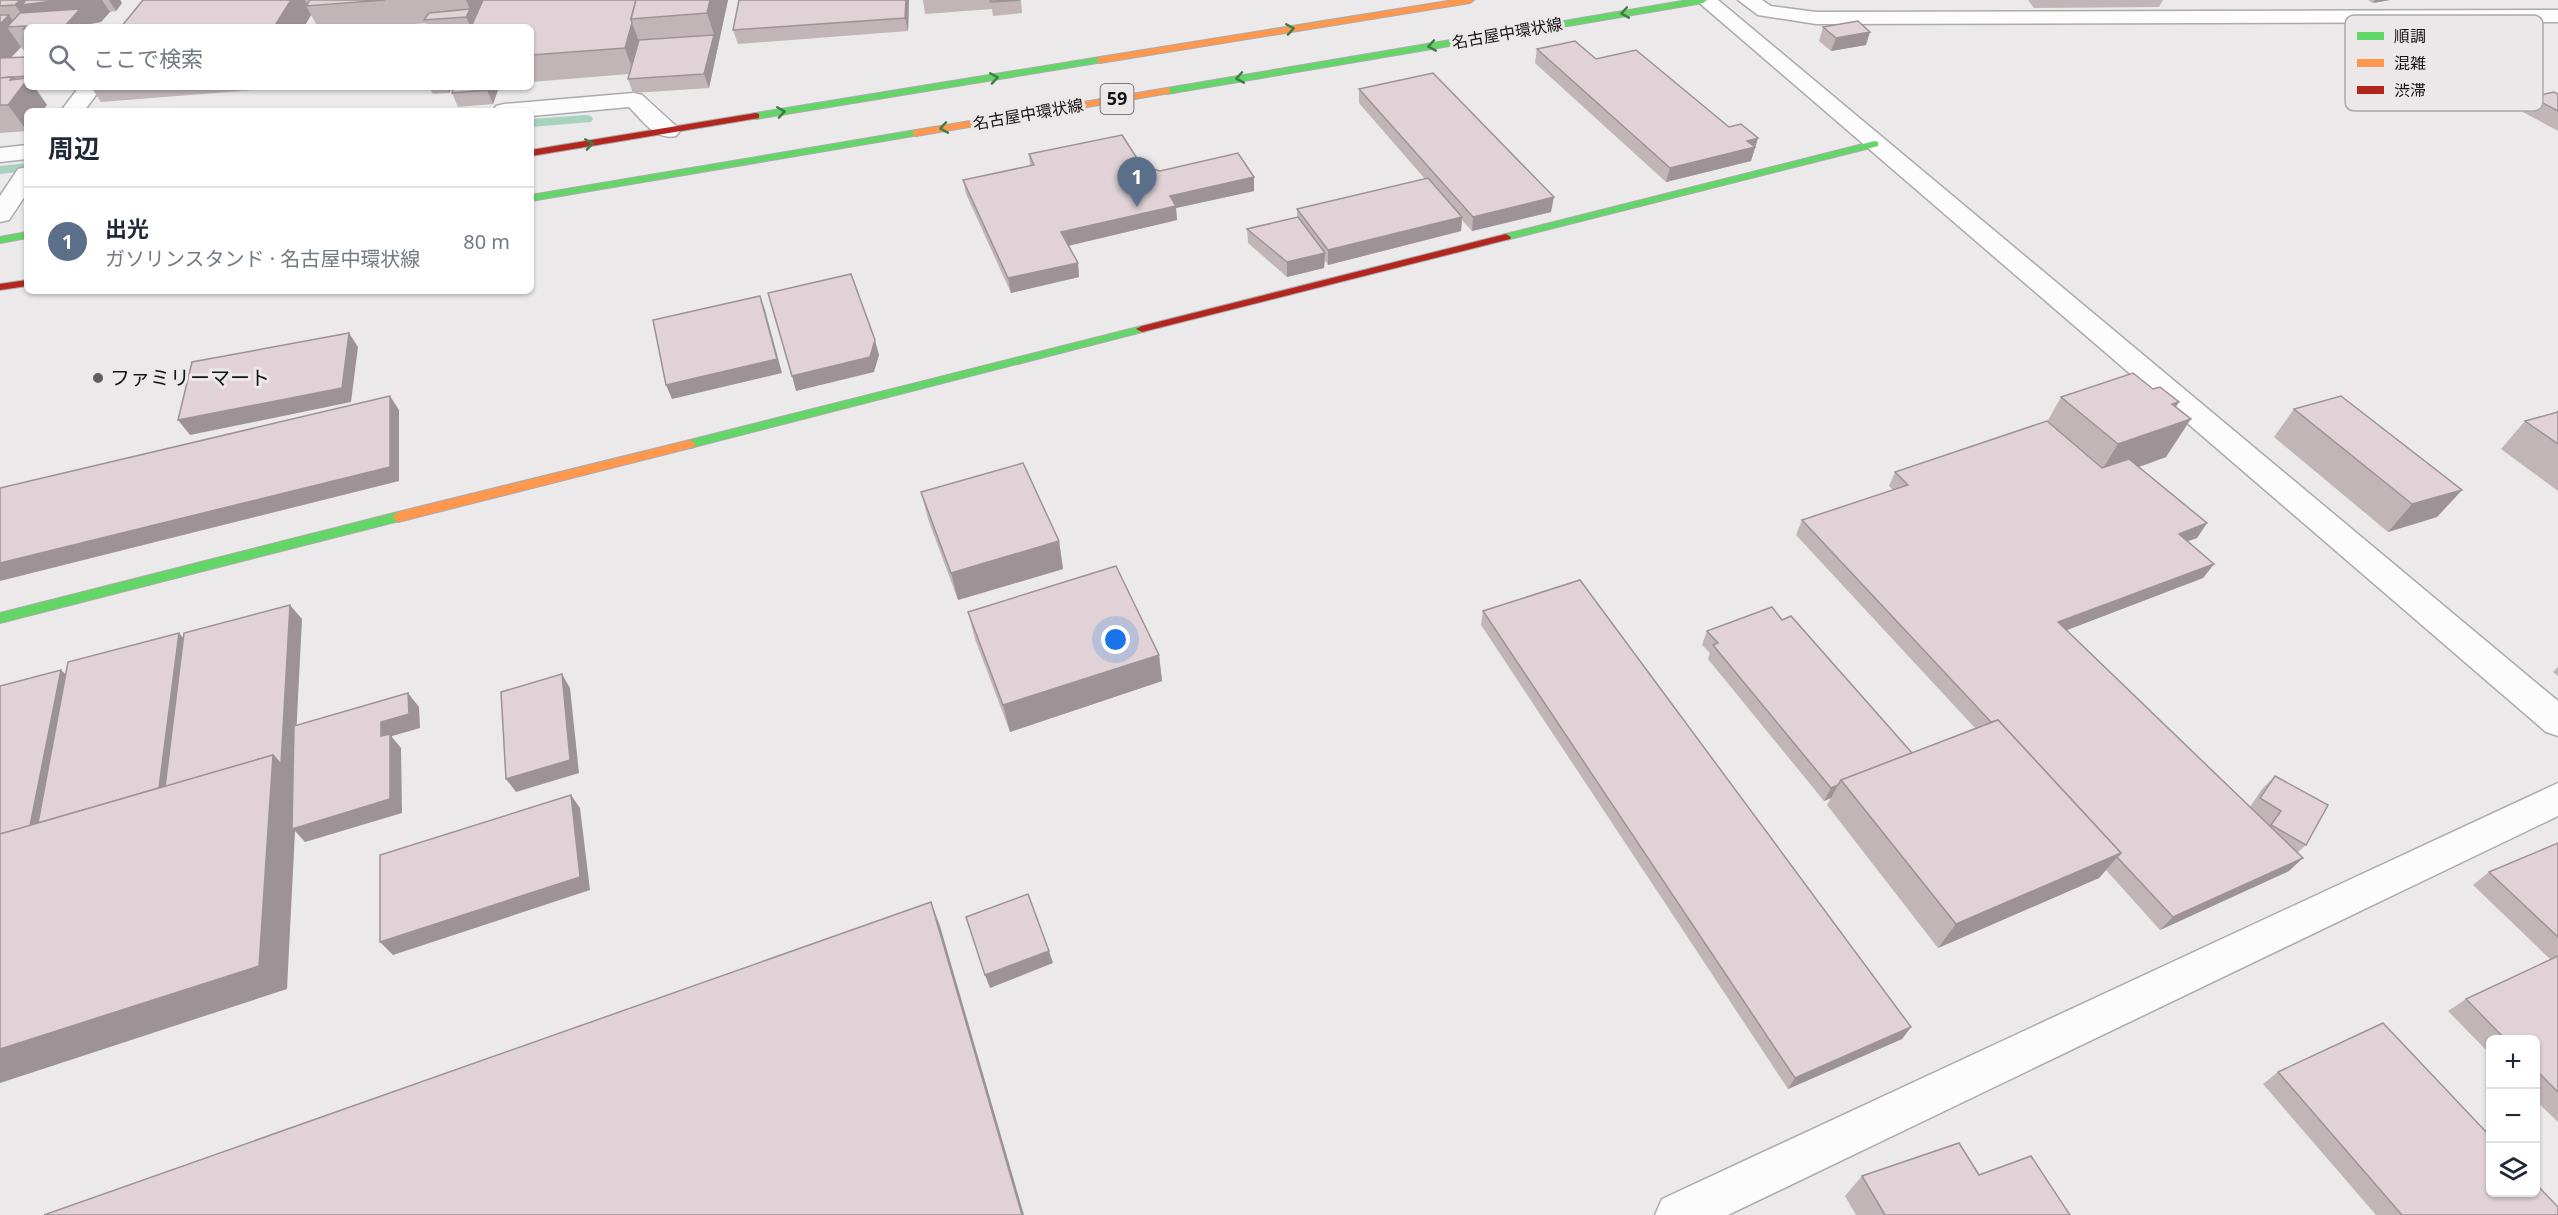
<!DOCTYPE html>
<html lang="ja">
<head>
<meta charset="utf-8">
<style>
  body { margin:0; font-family:"Noto Sans","Noto Sans JP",sans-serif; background:#f2f2f3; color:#1f2937 }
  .controls { position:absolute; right:18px; bottom:18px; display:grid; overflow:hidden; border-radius:9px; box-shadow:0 2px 4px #0004 }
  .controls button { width:54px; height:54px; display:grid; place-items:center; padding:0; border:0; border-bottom:2px solid #e0e1e3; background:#fff; color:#1f2937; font:30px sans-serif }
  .you { position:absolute; left:1116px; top:640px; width:21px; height:21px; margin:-15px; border:4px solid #fff; border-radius:50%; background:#1a73e8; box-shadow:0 0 0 9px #1a73e833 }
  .badge { display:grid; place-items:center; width:39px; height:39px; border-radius:50%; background:#7c3aed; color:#fff; font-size:20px; font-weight:700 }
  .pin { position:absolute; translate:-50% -50px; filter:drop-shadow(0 2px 3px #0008) }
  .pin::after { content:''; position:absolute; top:32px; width:21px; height:18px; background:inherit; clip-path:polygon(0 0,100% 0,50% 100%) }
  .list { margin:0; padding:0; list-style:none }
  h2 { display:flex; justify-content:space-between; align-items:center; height:78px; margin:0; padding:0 24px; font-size:26px }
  h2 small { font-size:20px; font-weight:400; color:#747a83 }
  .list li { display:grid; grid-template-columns:39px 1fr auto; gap:18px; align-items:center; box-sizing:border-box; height:108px; padding:0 24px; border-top:2px solid #e0e1e3 }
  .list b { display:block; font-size:22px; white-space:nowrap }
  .list p { margin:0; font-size:20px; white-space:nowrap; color:#747a83 }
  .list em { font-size:20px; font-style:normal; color:#747a83 }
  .icon { flex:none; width:33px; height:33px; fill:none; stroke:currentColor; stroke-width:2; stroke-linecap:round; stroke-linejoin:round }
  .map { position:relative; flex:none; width:2558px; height:1215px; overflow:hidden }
  .search { position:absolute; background:#fff; box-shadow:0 2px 4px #0004; left:24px; top:24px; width:510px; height:66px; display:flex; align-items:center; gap:15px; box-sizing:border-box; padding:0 21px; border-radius:9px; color:#747a83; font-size:22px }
  .panel { position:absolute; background:#fff; box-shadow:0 2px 4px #0004; left:24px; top:108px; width:510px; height:186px; border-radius:9px }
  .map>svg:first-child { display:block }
</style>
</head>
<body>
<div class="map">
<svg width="2558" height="1215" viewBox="0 0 2558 1215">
  <rect width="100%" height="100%" fill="#ebe9ea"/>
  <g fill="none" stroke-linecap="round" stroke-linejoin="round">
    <g fill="#a7d3be" fill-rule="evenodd">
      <path d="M586 115 591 116 593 119 591 122 531 127V119Z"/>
      <path d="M27 163V171L0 174V166Z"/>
    </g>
    <g stroke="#acaaab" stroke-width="3">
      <g id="street">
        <path d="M1696 0H1718L2558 701V736L2546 732Z"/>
        <path d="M1738 0H1762L1771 6 1816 12 2558 10V22L1816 24 1758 15Z"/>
        <path d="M79 87H102L84 111H61Z"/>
        <path d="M634 93 642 95 676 126 680 131 676 136C656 141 642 120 629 107L531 116V111H493L496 106 504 104Z"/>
        <path d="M27 145V159L0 162V148Z"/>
        <path d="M27 167V193L9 220 0 222V196L18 169Z"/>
        <path d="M2558 783V816L1728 1215H1655L1662 1199Z"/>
      </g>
    </g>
    <g stroke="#acaaab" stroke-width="2">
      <g id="fast">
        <path d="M1688 0H1707L1703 3 1167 94 1162 91 1167 88Z"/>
        <path d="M1100 57 1104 60 1103 62 756 119 751 116 756 113Z"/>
        <path d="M916 130 919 131V135L531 201V195Z"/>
        <path d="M1875 141 1878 142V146L1506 240 1501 237 1502 235Z"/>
        <path d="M27 232V238L0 243V237Z"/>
        <path d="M1142 326 1146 327V331L690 448 684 444 690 440Z"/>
        <path d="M398 512 403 514 404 517 403 520 0 623V613Z"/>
      </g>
    </g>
    <g stroke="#acaaab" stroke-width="2">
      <g id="slow">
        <path d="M1454 0H1474L1470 3 1100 63 1096 60 1100 57Z"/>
        <path d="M1167 88 1170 89V93L916 136 911 133 916 130Z"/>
        <path d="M690 440 696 444 694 447 398 522 392 517 398 512Z"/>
      </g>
    </g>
    <g stroke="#acaaab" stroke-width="2">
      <g id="jam">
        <path d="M756 113 759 114V118L531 156V150Z"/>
        <path d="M1506 234 1511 237 1510 239 1142 332 1136 329 1142 326Z"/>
        <path d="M27 280V286L0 290V284Z"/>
      </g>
    </g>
    <use href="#street" fill="#fcfcfc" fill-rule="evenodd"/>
    <use href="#fast" fill="#63d668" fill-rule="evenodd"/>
    <use href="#slow" fill="#ff974d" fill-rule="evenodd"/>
    <use href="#jam" fill="#b3261e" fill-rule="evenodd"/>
  </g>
  <g fill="#c1b5b8">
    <path d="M0 0H120L122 3 116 11 110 12 101 22 90 24 92 27H27V52H25L21 47 11 58 27 57V87H50L48 90H37L47 105 27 111V131L0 133Z"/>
    <path d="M143 0H728L709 88 633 93 628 79 629 74 531 82V27H428L426 23 377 27H318L311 15 304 27H121Z"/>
    <path d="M739 0H909L908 31 738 44 733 30Z"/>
    <path d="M923 0H1021L1022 13 993 16 992 9 925 14Z"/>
    <path d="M2028 0H2163L2159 7 2034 8Z"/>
    <path d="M2368 0H2390L2373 3Z"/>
    <path d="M1823 27 1866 45 1831 51 1819 41Z"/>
    <path d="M1537 49 1596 59 1729 127 1758 138 1751 161 1666 182 1535 63Z"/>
    <path d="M91 87H268L267 89 101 102Z"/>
    <path d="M429 87H452L449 93 433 94Z"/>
    <path d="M454 87H497L498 90 493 104 458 107 452 93Z"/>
    <path d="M1359 89 1551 212 1472 231 1462 220 1461 231 1328 265 1325 260 1324 268 1287 277 1248 243 1247 229 1297 217V209L1425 179 1359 103Z"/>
    <path d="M2558 94V131L2521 111 2531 97Z"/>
    <path d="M1029 154 1142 166 1160 171 1254 177V191L1176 208 1177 220 1068 246 1078 263 1079 277 1011 293 966 194 963 180 1030 166Z"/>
    <path d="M2061 397 2176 407 2166 457 2139 467 2207 523 2197 538 2187 541 2214 564 2203 578 2066 630 2250 807 2262 789 2275 776 2306 845 2297 853 2289 871 2160 930 2106 870 2099 878 1938 948 1827 805 1831 798 1824 801 1708 659 1710 653 1702 645 1707 631 1782 620 1912 753 1975 728 1796 535 1802 520 1893 490 1889 486 1895 472 2047 422Z"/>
    <path d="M2294 409 2462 490 2437 517 2388 532 2274 437Z"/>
    <path d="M2558 410V491L2501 449 2525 421 2556 412Z"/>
    <path d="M921 492 1059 541 1063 569 958 600 928 519Z"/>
    <path d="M1483 611 1911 1027 1902 1039 1788 1089 1481 625Z"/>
    <path d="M968 612 1159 655 1162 681 1010 732 975 639Z"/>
    <path d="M2558 667V676L2553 672Z"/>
    <path d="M2558 843V1122L2535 1100V1040H2490V1054L2448 1011 2466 999 2551 960 2473 885 2489 872Z"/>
    <path d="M2278 1072 2558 1215H2376L2263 1084Z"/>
    <path d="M1979 1175 2070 1215H1856L1845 1196 1862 1176Z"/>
  </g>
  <g fill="#9d9396">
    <path d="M20 0H102L110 12 101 22 90 24 92 27H65V26L30 27 15 5Z"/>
    <path d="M109 0H120L122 3 116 11Z"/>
    <path d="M291 0H305L308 5 306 6 311 15 304 27H274Z"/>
    <path d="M466 0H484L475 20Z"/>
    <path d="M710 0H728L709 88 704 74 714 35 707 13Z"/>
    <path d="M906 0H909L908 31 905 18Z"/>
    <path d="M2375 0H2390L2373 3Z"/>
    <path d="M470 9 476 23 474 27H471L466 17Z"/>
    <path d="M9 15 17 26 7 27 21 47 2 67 0 64V24Z"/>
    <path d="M632 23 642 49 634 74 625 48Z"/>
    <path d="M1870 32 1866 45 1831 51 1836 38Z"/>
    <path d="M12 77H14L21 87 27 80V87H34L47 105 42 111H27V131L8 105 10 80Z"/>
    <path d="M447 87H452L449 93Z"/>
    <path d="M488 87H497L498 90 493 104 487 90Z"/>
    <path d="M1758 138 1751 161 1666 182 1670 168 1747 141Z"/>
    <path d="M1254 177V191L1176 208 1177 220 1063 247 1061 232 1170 196Z"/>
    <path d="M1554 197 1551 212 1472 231 1473 217Z"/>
    <path d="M1462 217 1461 231 1328 265V250Z"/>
    <path d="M1325 253 1324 268 1287 277V262Z"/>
    <path d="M1078 263 1079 277 1011 293 1008 278Z"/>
    <path d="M760 296 765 310 782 373 672 399 666 385Z"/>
    <path d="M349 333 358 347 351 402 190 435 178 420Z"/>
    <path d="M875 340 879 355 874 372 796 391 792 376Z"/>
    <path d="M390 396 399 410V481L0 581V563Z"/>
    <path d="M2179 402 2162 429 2191 419 2166 457 2094 483 2118 444 2172 404Z"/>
    <path d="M2462 490 2437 517 2388 532 2412 504Z"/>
    <path d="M2207 523 2197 538 2169 548 2179 534Z"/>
    <path d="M1059 541 1063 569 958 600 951 573Z"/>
    <path d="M2214 564 2203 578 2049 637 2058 622Z"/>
    <path d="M290 605 302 619 294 777 381 736V722L408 693 419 707 420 728 392 736V737L401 748 402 813 305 842 295 831 287 989 0 1083V866L61 670 76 684 179 633 192 648 273 755Z"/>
    <path d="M1159 655 1162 681 1010 732 1003 705Z"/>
    <path d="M562 674 570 688 579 773 516 792 506 779Z"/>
    <path d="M1838 785 1831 798 1824 801 1831 788Z"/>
    <path d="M571 795 580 808 590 890 393 955 380 942Z"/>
    <path d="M2121 853 2099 878 1938 948 1956 924Z"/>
    <path d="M2303 858 2289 871 2160 930 2173 917Z"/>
    <path d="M931 902 940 926 1024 1215H1022Z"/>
    <path d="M1049 951 1053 963 990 988 985 975Z"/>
    <path d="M1911 1027 1902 1039 1788 1089 1795 1078Z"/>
  </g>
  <g fill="#e0d2d6" stroke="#9d9396" stroke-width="1.5">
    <path d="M0 0H20L15 5 0 6Z"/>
    <path d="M26 0H60L22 5Z"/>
    <path d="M143 0H291L274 27H121Z"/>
    <path d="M310 0H385L306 6Z"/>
    <path d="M483 0H636L631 19 632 23 625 48 531 55V27H471Z"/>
    <path d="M636 0H710L707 13 631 19Z"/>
    <path d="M739 0H906L905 18 733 30Z"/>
    <path d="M990 0H1020L991 2Z"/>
    <path d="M80 9 65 26 27 27V28L23 29 26 26 7 27 20 13Z"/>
    <path d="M470 9 466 17 424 20 429 13Z"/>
    <path d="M0 15H9L0 24Z"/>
    <path d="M1858 21 1870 32 1836 38 1823 27Z"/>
    <path d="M714 35 704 74 628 79 639 40Z"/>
    <path d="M1575 41 1596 59 1636 50 1729 127 1741 124 1758 138 1747 141 1755 147 1670 168 1537 49Z"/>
    <path d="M27 57V76L14 77 12 78V77L0 78V58Z"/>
    <path d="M1433 73 1554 197 1473 217 1359 89Z"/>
    <path d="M12 77 10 80 27 78V80L8 105H0V78Z"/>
    <path d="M454 87H488L487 90 452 93Z"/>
    <path d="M2554 92 2558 94V111L2531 97Z"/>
    <path d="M1122 135 1142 166 1160 171 1238 153 1254 177 1170 196 1176 206 1061 232 1078 263 1008 278 963 180 1034 165 1029 154Z"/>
    <path d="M1428 178 1462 217 1328 250 1297 209Z"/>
    <path d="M1298 217 1325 253 1287 262 1247 229Z"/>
    <path d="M851 274 875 340 870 357 792 376 768 293Z"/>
    <path d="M760 296 777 359 666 385 653 320Z"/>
    <path d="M349 333 342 388 178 420 192 362Z"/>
    <path d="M2133 373 2153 389 2160 387 2179 402 2172 404 2191 419 2118 444 2061 397Z"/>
    <path d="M390 396V467L0 563V488Z"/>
    <path d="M2341 396 2462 490 2412 504 2294 409Z"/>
    <path d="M2558 412V444L2525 421Z"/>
    <path d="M2047 421 2102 468 2129 459 2207 523 2179 534 2214 564 2058 622 2303 858 2173 917 2117 857 2121 853 1998 720 1991 722 1802 520 1908 485 1895 472Z"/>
    <path d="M1023 463 1059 541 951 573 921 492Z"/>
    <path d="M1116 566 1159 655 1003 705 968 612Z"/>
    <path d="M1580 580 1911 1027 1795 1078 1483 611Z"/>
    <path d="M290 605 281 764 273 755 165 787 184 633Z"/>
    <path d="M1772 607 1782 620 1791 616 1912 753 1841 780 1838 785 1831 788 1713 645 1718 643 1707 631Z"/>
    <path d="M179 633 159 788 38 823 68 662Z"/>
    <path d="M61 670 30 826 0 834V686Z"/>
    <path d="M562 674 570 760 506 779 501 692Z"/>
    <path d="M408 693 409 714 381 722V736L390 734V799L292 829 294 726Z"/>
    <path d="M1998 720 2121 853 1956 924 1841 780Z"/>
    <path d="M273 755 259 966 0 1049V834Z"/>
    <path d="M2275 776 2328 805 2306 845 2271 825 2281 811 2260 798Z"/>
    <path d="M571 795 580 877 380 942V855Z"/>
    <path d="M2558 843V937L2489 872Z"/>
    <path d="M1028 894 1049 951 985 975 966 917Z"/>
    <path d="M931 902 1022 1215H44Z"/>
    <path d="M2558 956V1092L2535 1069V1040H2506L2466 999Z"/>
    <path d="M2383 1023 2490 1136V1192H2535V1183L2558 1207V1215H2402L2278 1072Z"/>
    <path d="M1959 1143 1979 1175 2031 1156 2070 1215H1885L1862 1176Z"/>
  </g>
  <defs><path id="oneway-chevron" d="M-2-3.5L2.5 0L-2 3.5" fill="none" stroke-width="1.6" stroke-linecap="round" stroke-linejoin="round" transform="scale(1.5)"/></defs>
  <g stroke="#3f7e42">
    <use href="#oneway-chevron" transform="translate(1625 13) rotate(170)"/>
    <use href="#oneway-chevron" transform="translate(1290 29) rotate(-9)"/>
    <use href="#oneway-chevron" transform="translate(1432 46) rotate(170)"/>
    <use href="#oneway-chevron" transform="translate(994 78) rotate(-9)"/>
    <use href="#oneway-chevron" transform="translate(1240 78) rotate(170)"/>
    <use href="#oneway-chevron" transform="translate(781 112) rotate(-9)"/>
    <use href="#oneway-chevron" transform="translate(944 128) rotate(170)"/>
    <use href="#oneway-chevron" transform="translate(589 144) rotate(-9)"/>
  </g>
  <circle fill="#5f5e5e" stroke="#ece8e9" stroke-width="2" cx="98" cy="378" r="6"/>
  <g text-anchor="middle" stroke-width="6" stroke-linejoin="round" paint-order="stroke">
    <g font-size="16" fill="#141313" stroke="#ece8e9">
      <text transform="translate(1507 33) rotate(-10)" y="6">名古屋中環状線</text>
      <text transform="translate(1028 114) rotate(-10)" y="6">名古屋中環状線</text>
    </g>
    <rect fill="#ece8e9" stroke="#555353" stroke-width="1.5" x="1100.5" y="84" width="33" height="30" rx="4.5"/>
    <g font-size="18" font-weight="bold" fill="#141313">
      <text x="1117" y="105">59</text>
    </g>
    <g font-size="20" fill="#141313" stroke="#ece8e9" text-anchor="start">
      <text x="110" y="385">ファミリーマート</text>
    </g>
  </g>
  <rect x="2345" y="15" width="198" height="96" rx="9" fill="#ece8e9" stroke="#aba8a9" stroke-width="1.5"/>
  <rect x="2357" y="32" width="27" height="8" fill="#63d668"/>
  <rect x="2357" y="59" width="27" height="8" fill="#ff974d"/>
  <rect x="2357" y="86" width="27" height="8" fill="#b3261e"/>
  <g font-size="16" fill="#141313">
    <text x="2394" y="42">順調</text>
    <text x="2394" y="69">混雑</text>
    <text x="2394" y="96">渋滞</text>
  </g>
</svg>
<div class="controls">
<button>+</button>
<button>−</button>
<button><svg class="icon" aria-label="layers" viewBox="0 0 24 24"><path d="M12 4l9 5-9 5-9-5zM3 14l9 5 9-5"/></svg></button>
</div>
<div class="you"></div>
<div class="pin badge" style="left:1137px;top:207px;background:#5c6f8a">1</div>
<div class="search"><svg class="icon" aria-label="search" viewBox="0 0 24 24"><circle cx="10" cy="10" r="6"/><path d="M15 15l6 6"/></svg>ここで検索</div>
<section class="panel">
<h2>周辺<small></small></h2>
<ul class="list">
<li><span class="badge" style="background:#5c6f8a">1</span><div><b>出光</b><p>ガソリンスタンド · 名古屋中環状線</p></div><em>80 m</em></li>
</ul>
</section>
</div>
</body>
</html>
